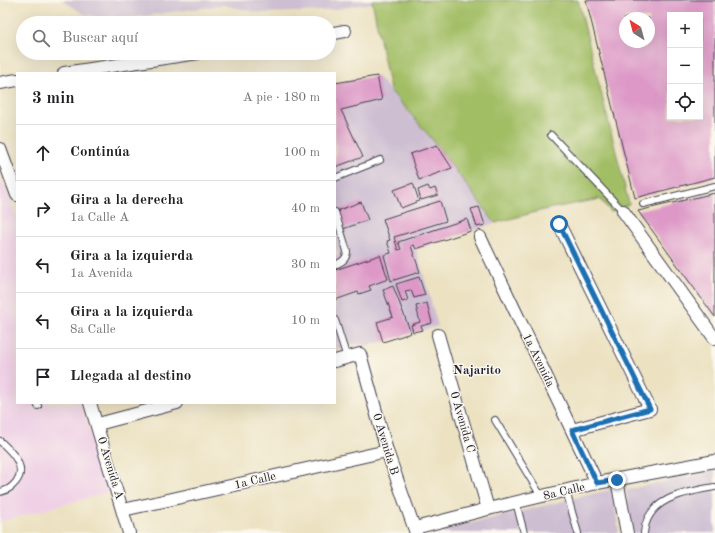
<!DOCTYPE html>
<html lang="es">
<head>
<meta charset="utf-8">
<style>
  body { margin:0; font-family:"Old Standard TT",serif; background:#f6f6f6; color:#202124 }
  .controls { position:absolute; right:12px; top:12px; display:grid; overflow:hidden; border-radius:0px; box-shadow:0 4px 16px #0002 }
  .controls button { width:36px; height:36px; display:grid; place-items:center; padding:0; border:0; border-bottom:1px solid #e0e0e0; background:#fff; color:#202124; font:20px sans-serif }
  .compass { position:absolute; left:619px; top:12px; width:36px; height:36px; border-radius:50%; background:#fff; box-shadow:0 4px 16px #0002; rotate:324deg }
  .stop { position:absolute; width:12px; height:12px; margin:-9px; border:3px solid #1f6fb2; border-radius:50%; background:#fff }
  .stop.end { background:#1f6fb2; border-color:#fff; box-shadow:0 1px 4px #0008 }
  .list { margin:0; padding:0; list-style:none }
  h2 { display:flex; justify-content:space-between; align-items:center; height:52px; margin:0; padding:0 16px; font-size:17px }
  h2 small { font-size:13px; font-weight:400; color:#757577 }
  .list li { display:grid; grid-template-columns:26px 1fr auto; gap:12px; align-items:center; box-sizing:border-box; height:56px; padding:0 16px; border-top:1px solid #e0e0e0 }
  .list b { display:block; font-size:15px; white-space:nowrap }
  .list p { margin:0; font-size:13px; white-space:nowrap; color:#757577 }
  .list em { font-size:13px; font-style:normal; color:#757577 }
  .icon { flex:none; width:22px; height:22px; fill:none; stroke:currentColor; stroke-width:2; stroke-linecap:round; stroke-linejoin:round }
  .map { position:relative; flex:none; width:715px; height:533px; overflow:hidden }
  .search { position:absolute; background:#fff; box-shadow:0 4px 16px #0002; left:16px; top:16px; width:320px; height:44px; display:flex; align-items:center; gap:10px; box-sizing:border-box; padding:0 14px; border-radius:22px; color:#757577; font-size:15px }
  .panel { position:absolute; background:#fff; box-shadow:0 4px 16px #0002; left:16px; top:72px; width:320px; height:332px; border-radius:0px }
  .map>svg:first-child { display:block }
</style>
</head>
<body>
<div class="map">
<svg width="715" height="533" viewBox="0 0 715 533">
  <rect width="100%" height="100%" fill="#fbf7ec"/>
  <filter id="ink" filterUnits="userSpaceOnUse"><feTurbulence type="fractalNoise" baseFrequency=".025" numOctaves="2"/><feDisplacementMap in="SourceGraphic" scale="8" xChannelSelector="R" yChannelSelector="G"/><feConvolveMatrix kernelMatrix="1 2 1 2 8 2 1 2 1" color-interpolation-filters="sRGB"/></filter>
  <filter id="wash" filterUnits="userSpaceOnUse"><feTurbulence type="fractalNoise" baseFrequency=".012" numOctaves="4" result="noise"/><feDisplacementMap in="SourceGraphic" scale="16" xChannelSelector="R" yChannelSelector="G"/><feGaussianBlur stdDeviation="0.9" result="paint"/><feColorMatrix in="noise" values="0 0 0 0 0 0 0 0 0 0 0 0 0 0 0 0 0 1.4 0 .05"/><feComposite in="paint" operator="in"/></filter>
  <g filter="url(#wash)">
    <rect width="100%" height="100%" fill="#ece2c2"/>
    <path fill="#efd0e6" d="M0 174 17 219V403H81L109 492 0 522Z"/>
    <g fill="#cdbed2">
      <path d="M62 0H372V3L324 11 261 13 223 5 115 20 84 14Z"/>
      <path d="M377 76 432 139 495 223 416 249 438 326 366 346 352 344 337 351 335 346V256L338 255 335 246V83Z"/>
      <path d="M715 470V533H633L626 490Z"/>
      <path d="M612 489 619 533H437L439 531Z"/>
    </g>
    <path fill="#a2be65" stroke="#627050" d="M372 0H578L629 204 611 212 600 199 547 209 495 223 432 139 390 90Z"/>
    <g id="blocks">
      <g fill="#dd98c7" fill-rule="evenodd">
        <path d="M586 0H715V177L635 198ZM670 15H700V117H670ZM625 18H649V42H625Z"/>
        <path d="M377 76 382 100 341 110 363 157 335 167V83Z"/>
        <path d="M437 145 452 168 419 180 410 154Z"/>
        <path d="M413 183 419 201 401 208 394 190Z"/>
        <path d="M428 186 430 190 435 188 438 195 421 200 418 190Z"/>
        <path d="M715 193V317L638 211Z"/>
        <path d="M440 201 446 221 394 237 398 250 401 249 398 242 467 219 471 231 416 249 414 245 411 246 420 272 391 281 384 255 391 253 387 241 390 240 383 219Z"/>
        <path d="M361 202 368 220 343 229 336 211Z"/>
        <path d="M479 207 485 225 477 227 471 209Z"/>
        <path d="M380 255 388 279 369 286 371 290 359 294 358 292 335 300V270Z"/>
        <path d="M419 277 425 295 414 298 411 290 405 291 408 300 402 302 396 284Z"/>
        <path d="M393 286 411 333 383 342 377 322 393 317 383 290Z"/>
        <path d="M427 303 432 323 421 326 423 330 413 332 411 325 420 322 416 306Z"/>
      </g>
    </g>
  </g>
  <g filter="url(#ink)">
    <use href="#blocks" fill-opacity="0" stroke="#403f4f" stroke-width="1"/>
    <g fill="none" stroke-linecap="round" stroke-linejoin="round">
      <g stroke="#403f4f" stroke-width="8">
        <g id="lane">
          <path d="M551 135 623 211"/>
          <path d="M335 178 380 160"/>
          <path d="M643 204 715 186"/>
          <path d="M335 212 347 251C347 259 342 262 335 265"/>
          <path d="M335 320 347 358"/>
          <path d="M37 403 38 406"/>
          <path d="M495 420 541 496"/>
          <path d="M566 491 578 533"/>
          <path d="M0 492C6 491 12 487 16 482 28 467 11 451 0 441"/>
          <path d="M516 502 524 533"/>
          <path d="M644 533C647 497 687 492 715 487"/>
        </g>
      </g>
      <g stroke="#403f4f" stroke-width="14">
        <g id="street">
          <path d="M329 34 345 31"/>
          <path d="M64 73 198 53"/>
          <path d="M0 83 17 80"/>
          <path d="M0 149 17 195"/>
          <path d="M623 211 715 339"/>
          <path d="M559 224 650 409 572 430"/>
          <path d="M480 237 597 483"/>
          <path d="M438 335 488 509"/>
          <path d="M335 361 360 354 387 451 416 533"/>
          <path d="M90 403 129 533"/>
          <path d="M98 424 177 403"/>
          <path d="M617 480 627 533"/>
          <path d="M123 510 387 451"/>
          <path d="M415 528 488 509 597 483 715 461"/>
        </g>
      </g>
      <use href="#lane" stroke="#fff" stroke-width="6"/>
      <use href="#street" stroke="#fff" stroke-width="12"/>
    </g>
  </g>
  <g fill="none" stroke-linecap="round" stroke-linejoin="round" filter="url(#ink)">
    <path stroke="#1f6fb2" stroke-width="5" d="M559 224 650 409 572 430 597 483 617 480"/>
  </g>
  <g text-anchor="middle" stroke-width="3" stroke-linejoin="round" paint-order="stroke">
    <g font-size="12" fill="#22223b" stroke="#fbf7ec">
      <text transform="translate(539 360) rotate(64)" y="4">1a Avenida</text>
      <text transform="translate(463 422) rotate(74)" y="4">0 Avenida C</text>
      <text transform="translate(386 444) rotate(73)" y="4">0 Avenida B</text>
      <text transform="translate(111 468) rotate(73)" y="4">0 Avenida A</text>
      <text transform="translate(255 480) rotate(-13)" y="4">1a Calle</text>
      <text transform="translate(564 491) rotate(-13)" y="4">8a Calle</text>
    </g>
    <g font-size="13" font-weight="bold" fill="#22223b" stroke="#fbf7ec">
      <text x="477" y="374">Najarito</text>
    </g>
  </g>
</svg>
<div class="controls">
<button>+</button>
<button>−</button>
<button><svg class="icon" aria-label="locate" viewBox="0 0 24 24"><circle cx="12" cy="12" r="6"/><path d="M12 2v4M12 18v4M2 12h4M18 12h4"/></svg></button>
</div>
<svg class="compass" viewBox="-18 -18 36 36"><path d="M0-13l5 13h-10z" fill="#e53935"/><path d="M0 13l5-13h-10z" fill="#757577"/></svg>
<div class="stop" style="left:559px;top:224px"></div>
<div class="stop end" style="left:617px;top:480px"></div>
<div class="search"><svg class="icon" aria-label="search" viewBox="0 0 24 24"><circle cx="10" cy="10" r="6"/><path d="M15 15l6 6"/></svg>Buscar aquí</div>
<section class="panel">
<h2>3 min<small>A pie · 180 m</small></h2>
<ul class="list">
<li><svg class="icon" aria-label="ahead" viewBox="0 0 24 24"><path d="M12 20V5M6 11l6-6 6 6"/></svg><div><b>Continúa</b></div><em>100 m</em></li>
<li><svg class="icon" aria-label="right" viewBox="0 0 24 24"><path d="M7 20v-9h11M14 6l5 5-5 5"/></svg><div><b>Gira a la derecha</b><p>1a Calle A</p></div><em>40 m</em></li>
<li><svg class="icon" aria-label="left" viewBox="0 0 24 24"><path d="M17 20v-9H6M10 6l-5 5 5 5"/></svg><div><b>Gira a la izquierda</b><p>1a Avenida</p></div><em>30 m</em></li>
<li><svg class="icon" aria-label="left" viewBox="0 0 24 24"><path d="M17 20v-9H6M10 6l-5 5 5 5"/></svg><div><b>Gira a la izquierda</b><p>8a Calle</p></div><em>10 m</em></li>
<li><svg class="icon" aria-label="arrive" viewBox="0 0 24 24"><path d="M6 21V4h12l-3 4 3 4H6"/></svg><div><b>Llegada al destino</b></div></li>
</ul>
</section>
</div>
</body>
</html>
